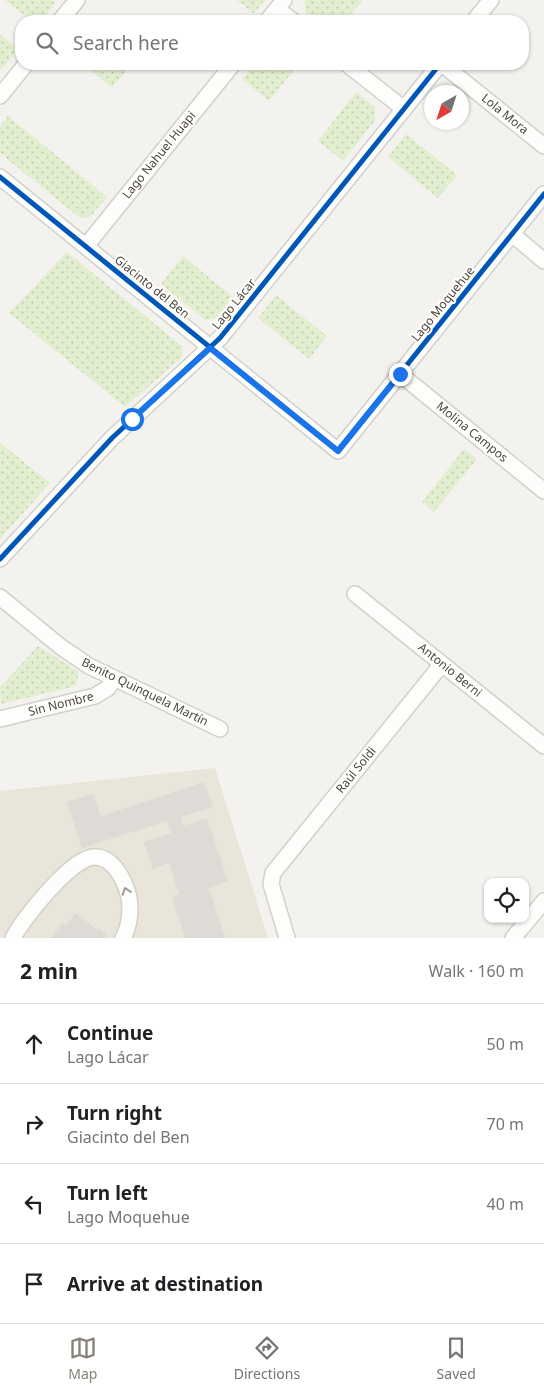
<!DOCTYPE html>
<html lang="en">
<head>
<meta charset="utf-8">
<style>
  body { margin:0; font-family:"Noto Sans",sans-serif; background:#f6f6f6; color:#202124 }
  .controls { position:absolute; right:15px; bottom:15px; display:grid; overflow:hidden; border-radius:10px; box-shadow:0 1px 4px #0004 }
  .controls button { width:45px; height:45px; display:grid; place-items:center; padding:0; border:0; border-bottom:1px solid #e0e0e0; background:#fff; color:#202124; font:25px sans-serif }
  .compass { position:absolute; left:424px; top:85px; width:45px; height:45px; border-radius:50%; background:#fff; box-shadow:0 1px 4px #0004; rotate:219deg }
  .stop { position:absolute; width:15px; height:15px; margin:-11px; border:4px solid #1a73e8; border-radius:50%; background:#fff }
  .stop.end { background:#1a73e8; border-color:#fff; box-shadow:0 1px 5px #0008 }
  .list { margin:0; padding:0; list-style:none }
  h2 { display:flex; justify-content:space-between; align-items:center; height:65px; margin:0; padding:0 20px; font-size:21px }
  h2 small { font-size:16px; font-weight:400; color:#757577 }
  .list li { display:grid; grid-template-columns:32px 1fr auto; gap:15px; align-items:center; box-sizing:border-box; height:80px; padding:0 20px; border-top:1px solid #e0e0e0 }
  .list b { display:block; font-size:19px; white-space:nowrap }
  .list p { margin:0; font-size:16px; white-space:nowrap; color:#757577 }
  .list em { font-size:16px; font-style:normal; color:#757577 }
  .icon { flex:none; width:28px; height:28px; fill:none; stroke:currentColor; stroke-width:2; stroke-linecap:round; stroke-linejoin:round }
  .map { position:relative; flex:none; width:544px; height:938px; overflow:hidden }
  .search { position:absolute; background:#fff; box-shadow:0 1px 4px #0004; left:15px; right:15px; top:15px; height:55px; display:flex; align-items:center; gap:12px; box-sizing:border-box; padding:0 18px; border-radius:20px; color:#757577; font-size:19px }
  .sheet { height:385px; background:#fff }
  nav { display:flex; justify-content:space-around; align-items:center; box-sizing:border-box; height:70px; border-top:1px solid #e0e0e0; background:#fff; font-size:14px; color:#757577 }
  nav a { display:grid; justify-items:center; gap:2px }
  nav .on { color:#868178 }
  .map>svg:first-child { display:block }
</style>
</head>
<body>
<div class="map">
<svg width="544" height="938" viewBox="0 0 544 938">
  <defs>
    <pattern id="grass-dots" width="8" height="8" patternUnits="userSpaceOnUse" patternTransform="scale(1.25)"><rect width="8" height="8" fill="#e1eecf"/><path d="M2 2h.1M6 6h.1" fill="none" stroke="#c3cdb2" stroke-width="1.8" stroke-linecap="round"/></pattern>
  </defs>
  <rect width="100%" height="100%" fill="#f4f2ee"/>
  <path fill="#eae5da" d="M215 768 268 938H0V791Z"/>
  <g fill="url(#grass-dots)">
    <path d="M5 0H51L55 3 41 21H31Z"/>
    <path d="M237 0H265L254 14Z"/>
    <path d="M305 0H363L345 21H316L305 12Z"/>
    <path d="M0 34 18 49 0 71Z"/>
    <path d="M83 64H130L131 65 112 88Z"/>
    <path d="M254 64H299L269 101 242 79Z"/>
    <path d="M356 92 375 107V120L343 161 318 141Z"/>
    <path d="M8 116 107 197 90 217 80 218 0 153V126Z"/>
    <path d="M406 134 457 175 438 198 388 157Z"/>
    <path d="M67 252 182 346V357L125 407 9 313Z"/>
    <path d="M183 256 233 297 216 318 205 320 161 284Z"/>
    <path d="M276 295 327 336 309 359 258 318Z"/>
    <path d="M0 443 50 483 0 539Z"/>
    <path d="M464 449 477 459 434 512 422 502Z"/>
    <path d="M38 646 79 672 76 686 1 704 0 687Z"/>
  </g>
  <g fill="#dedbd6">
    <path d="M204 782 213 807 181 817 183 826 207 818 228 881 209 888 225 938H185L172 897 179 894 169 863 153 869 144 842 171 833 167 821 82 848 67 802 93 794 101 816Z"/>
    <path d="M76 913 97 930 98 928 107 935 105 938H50L63 923 66 925Z"/>
  </g>
  <g fill="none" stroke-linecap="round" stroke-linejoin="round">
    <g stroke="#d2d0cb" stroke-width="18">
      <g id="minor">
        <path d="M277 9 293 21"/>
        <path d="M60 21 77 0"/>
        <path d="M267 21 284 0"/>
        <path d="M474 21 491 0"/>
        <path d="M347 64 404 109"/>
        <path d="M442 64 544 146"/>
        <path d="M0 96 26 64"/>
        <path d="M0 177 338 451 544 194"/>
        <path d="M512 234 544 261"/>
        <path d="M86 246 233 64"/>
        <path d="M400 374 544 491"/>
        <path d="M0 559 112 438 220 338 440 64"/>
        <path d="M355 594 544 746"/>
        <path d="M0 597 61 647 89 666 220 729"/>
        <path d="M0 719 95 696 108 688 114 679"/>
        <path d="M13 938C23 918 71 859 93 857 116 855 130 890 130 908 130 919 128 929 123 938"/>
        <path d="M287 938 271 884 273 873 442 664"/>
        <path d="M513 938 544 901"/>
      </g>
    </g>
    <use href="#minor" stroke="#fdfdfc" stroke-width="15"/>
    <g stroke="#fff" stroke-width="8">
      <g id="cycleway">
        <path d="M0 177 338 451 544 194"/>
        <path d="M0 559 112 438 220 338 440 64"/>
      </g>
    </g>
    <use href="#cycleway" stroke="#0057b8" stroke-width="5"/>
  </g>
  <defs><path id="oneway-chevron" d="M-2-3.5L2.5 0L-2 3.5" fill="none" stroke-width="1.6" stroke-linecap="round" stroke-linejoin="round" transform="scale(1.25)"/></defs>
  <use stroke="#9b9791" href="#oneway-chevron" transform="translate(126 891) rotate(-108)"/>
  <g fill="none" stroke-linecap="round" stroke-linejoin="round">
    <path stroke="#1a73e8" stroke-width="6" d="M132 419 210 348 338 451 400 374"/>
  </g>
  <g text-anchor="middle" stroke-width="4" stroke-linejoin="round" paint-order="stroke">
    <g font-size="12" fill="#4b4439" stroke="#fff">
      <text transform="translate(505 114) rotate(39)" y="4">Lola Mora</text>
      <text transform="translate(159 155) rotate(-51)" y="4">Lago Nahuel Huapi</text>
      <text transform="translate(152 287) rotate(39)" y="4">Giacinto del Ben</text>
      <text transform="translate(234 304) rotate(-51)" y="4">Lago Lácar</text>
      <text transform="translate(443 304) rotate(-51)" y="4">Lago Moquehue</text>
      <text transform="translate(472 432) rotate(39)" y="4">Molina Campos</text>
      <text transform="translate(450 670) rotate(39)" y="4">Antonio Berni</text>
      <text transform="translate(145 692) rotate(26)" y="4">Benito Quinquela Martín</text>
      <text transform="translate(61 704) rotate(-14)" y="4">Sin Nombre</text>
      <text transform="translate(356 770) rotate(-51)" y="4">Raúl Soldi</text>
    </g>
  </g>
</svg>
<div class="controls">
<button><svg class="icon" aria-label="locate" viewBox="0 0 24 24"><circle cx="12" cy="12" r="6"/><path d="M12 2v4M12 18v4M2 12h4M18 12h4"/></svg></button>
</div>
<svg class="compass" viewBox="-18 -18 36 36"><path d="M0-13l5 13h-10z" fill="#e53935"/><path d="M0 13l5-13h-10z" fill="#757577"/></svg>
<div class="stop" style="left:132px;top:419px"></div>
<div class="stop end" style="left:400px;top:374px"></div>
<div class="search"><svg class="icon" aria-label="search" viewBox="0 0 24 24"><circle cx="10" cy="10" r="6"/><path d="M15 15l6 6"/></svg>Search here</div>
</div>
<section class="sheet">
<h2>2 min<small>Walk · 160 m</small></h2>
<ul class="list">
<li><svg class="icon" aria-label="ahead" viewBox="0 0 24 24"><path d="M12 20V5M6 11l6-6 6 6"/></svg><div><b>Continue</b><p>Lago Lácar</p></div><em>50 m</em></li>
<li><svg class="icon" aria-label="right" viewBox="0 0 24 24"><path d="M7 20v-9h11M14 6l5 5-5 5"/></svg><div><b>Turn right</b><p>Giacinto del Ben</p></div><em>70 m</em></li>
<li><svg class="icon" aria-label="left" viewBox="0 0 24 24"><path d="M17 20v-9H6M10 6l-5 5 5 5"/></svg><div><b>Turn left</b><p>Lago Moquehue</p></div><em>40 m</em></li>
<li><svg class="icon" aria-label="arrive" viewBox="0 0 24 24"><path d="M6 21V4h12l-3 4 3 4H6"/></svg><div><b>Arrive at destination</b></div></li>
</ul>
</section>
<nav>
<a class="on"><svg class="icon" aria-label="map" viewBox="0 0 24 24"><path d="M3 6l6-2 6 2 6-2v14l-6 2-6-2-6 2zM9 4v14M15 6v14"/></svg>Map</a>
<a><svg class="icon" aria-label="directions" viewBox="0 0 24 24"><path d="M12 3l9 9-9 9-9-9zM9 14v-3h6M13 9l2 2-2 2"/></svg>Directions</a>
<a><svg class="icon" aria-label="saved" viewBox="0 0 24 24"><path d="M7 4h10v16l-5-4-5 4z"/></svg>Saved</a>
</nav>
</body>
</html>
